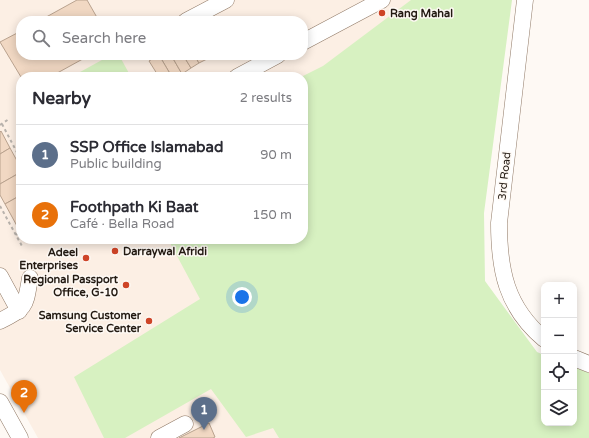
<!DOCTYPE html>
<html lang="en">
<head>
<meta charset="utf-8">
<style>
  body { margin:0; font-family:"Varela Round",sans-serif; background:#f2f2f3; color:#2b2b33 }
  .controls { position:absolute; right:12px; bottom:12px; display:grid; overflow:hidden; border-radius:8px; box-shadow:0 2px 10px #0003 }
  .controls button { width:36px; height:36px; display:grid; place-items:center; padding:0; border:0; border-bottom:1px solid #e1e1e2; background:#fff; color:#2b2b33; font:20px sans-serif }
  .you { position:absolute; left:242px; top:297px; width:14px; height:14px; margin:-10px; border:3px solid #fff; border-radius:50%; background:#1a73e8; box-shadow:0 0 0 6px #1a73e833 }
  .badge { display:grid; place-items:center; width:26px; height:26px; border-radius:50%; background:#b45309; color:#fff; font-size:13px; font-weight:700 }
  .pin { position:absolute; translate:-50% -33px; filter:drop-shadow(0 1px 2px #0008) }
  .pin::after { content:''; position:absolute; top:21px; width:14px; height:12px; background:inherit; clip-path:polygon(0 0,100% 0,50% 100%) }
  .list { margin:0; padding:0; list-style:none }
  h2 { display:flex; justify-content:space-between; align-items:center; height:52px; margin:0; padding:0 16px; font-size:17px }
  h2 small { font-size:13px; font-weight:400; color:#7c7c81 }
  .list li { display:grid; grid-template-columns:26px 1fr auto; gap:12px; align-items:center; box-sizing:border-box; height:60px; padding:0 16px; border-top:1px solid #e1e1e2 }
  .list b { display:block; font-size:15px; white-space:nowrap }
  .list p { margin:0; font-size:13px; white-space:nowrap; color:#7c7c81 }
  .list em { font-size:13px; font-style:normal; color:#7c7c81 }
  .icon { flex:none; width:22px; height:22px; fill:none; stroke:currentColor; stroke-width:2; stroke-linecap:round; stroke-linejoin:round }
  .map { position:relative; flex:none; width:589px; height:438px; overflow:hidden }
  .search { position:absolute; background:#fff; box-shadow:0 2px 10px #0003; left:16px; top:16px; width:292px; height:44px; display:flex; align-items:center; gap:10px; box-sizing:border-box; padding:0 14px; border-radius:16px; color:#7c7c81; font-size:15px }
  .panel { position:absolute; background:#fff; box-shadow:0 2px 10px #0003; left:16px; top:72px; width:292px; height:172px; border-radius:16px }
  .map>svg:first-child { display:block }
</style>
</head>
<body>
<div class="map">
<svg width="589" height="438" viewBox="0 0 589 438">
  <rect width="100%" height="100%" fill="#fef9f4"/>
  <path fill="#fcefe4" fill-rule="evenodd" d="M0 0H499L472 272 544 423H574L589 438H38L0 370ZM21 21H303V55H21ZM21 77H303V239H21Z"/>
  <g fill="#d7f1c1">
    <path d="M411 0H512L484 213 485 281 537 352 544 355V423H574V367L589 373V438H279L273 428 246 437 211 389 125 438H104L74 377 200 299 168 239H303V77H301L323 66Z"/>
    <path d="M111 55H119L131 77H71Z"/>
  </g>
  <g fill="#f1d8c3" stroke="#b9a28e">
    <path d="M77 0H87L99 21H39Z"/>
    <path d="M21 31V55H90L50 77H21L0 42Z"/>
    <path d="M159 55H171L182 74 176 77H172Z"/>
    <path d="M159 55 172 77H159L149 61Z"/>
    <path d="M171 55H183L191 68 182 74Z"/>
    <path d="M183 55H194L199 63 191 68Z"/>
    <path d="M194 55H208L209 58 199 63Z"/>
    <path d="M1 131 10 148 0 154V132Z"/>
    <path d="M10 148 21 168V172L0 184V154Z"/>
    <path d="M21 172V195L5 204 0 195V184Z"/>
    <path d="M21 195V224L17 226 5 204Z"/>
    <path d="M209 423 215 437 213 438H179Z"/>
  </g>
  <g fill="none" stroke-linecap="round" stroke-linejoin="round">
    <g stroke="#8f7865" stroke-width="17">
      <g id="minor">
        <path d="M525 0 499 223C499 270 506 307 544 339"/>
        <path d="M186 21 226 0"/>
        <path d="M303 42 382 0"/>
        <path d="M237 77 278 55"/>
        <path d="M0 276 19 311"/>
        <path d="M0 321C27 307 25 307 30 278"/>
        <path d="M574 358 589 364"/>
        <path d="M0 402 20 438"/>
        <path d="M159 438 185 424"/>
      </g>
    </g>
    <g stroke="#b8b2ac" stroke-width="2" stroke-dasharray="3 3" stroke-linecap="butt">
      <path d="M2 124 21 160"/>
      <path d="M0 125 9 119"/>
      <path d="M0 206 22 246"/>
      <path d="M16 235 21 231"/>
    </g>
    <use href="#minor" stroke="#fff" stroke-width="16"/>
  </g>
  <g fill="#ce4427" stroke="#fef9f4" stroke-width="1.5">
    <circle cx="382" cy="13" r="4"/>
    <circle cx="115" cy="251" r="4"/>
    <circle cx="86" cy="258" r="4"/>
    <circle cx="126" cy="285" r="4"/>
    <circle cx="149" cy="321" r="4"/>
  </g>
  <g text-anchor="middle" stroke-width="3" stroke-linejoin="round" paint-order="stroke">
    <g font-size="11" font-weight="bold" fill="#231a12" stroke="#fef9f4" text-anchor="end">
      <text x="390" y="17" text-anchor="start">Rang Mahal</text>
      <text x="123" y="255" text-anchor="start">Darraywal Afridi</text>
      <text x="78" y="256">Adeel<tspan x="78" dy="13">Enterprises</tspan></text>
      <text x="118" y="283">Regional Passport<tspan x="118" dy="13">Office, G-10</tspan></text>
      <text x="141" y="319">Samsung Customer<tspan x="141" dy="13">Service Center</tspan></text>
    </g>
    <g font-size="11" fill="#231a12" stroke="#fef9f4">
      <text transform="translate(504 176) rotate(-84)" y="4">3rd Road</text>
    </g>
  </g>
</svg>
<div class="controls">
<button>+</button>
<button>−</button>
<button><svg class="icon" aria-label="locate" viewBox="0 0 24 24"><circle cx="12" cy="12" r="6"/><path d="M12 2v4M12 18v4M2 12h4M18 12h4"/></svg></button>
<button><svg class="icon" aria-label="layers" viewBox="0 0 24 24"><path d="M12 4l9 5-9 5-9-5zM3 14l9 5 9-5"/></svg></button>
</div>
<div class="you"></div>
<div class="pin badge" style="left:204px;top:430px;background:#5c6f8a">1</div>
<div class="pin badge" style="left:24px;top:413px;background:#e8710a">2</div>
<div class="search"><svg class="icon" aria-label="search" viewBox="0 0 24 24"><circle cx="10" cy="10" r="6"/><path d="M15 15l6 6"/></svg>Search here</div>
<section class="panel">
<h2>Nearby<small>2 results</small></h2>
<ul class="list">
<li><span class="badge" style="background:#5c6f8a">1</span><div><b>SSP Office Islamabad</b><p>Public building</p></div><em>90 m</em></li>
<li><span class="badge" style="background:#e8710a">2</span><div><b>Foothpath Ki Baat</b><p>Café · Bella Road</p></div><em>150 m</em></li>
</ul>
</section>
</div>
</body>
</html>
